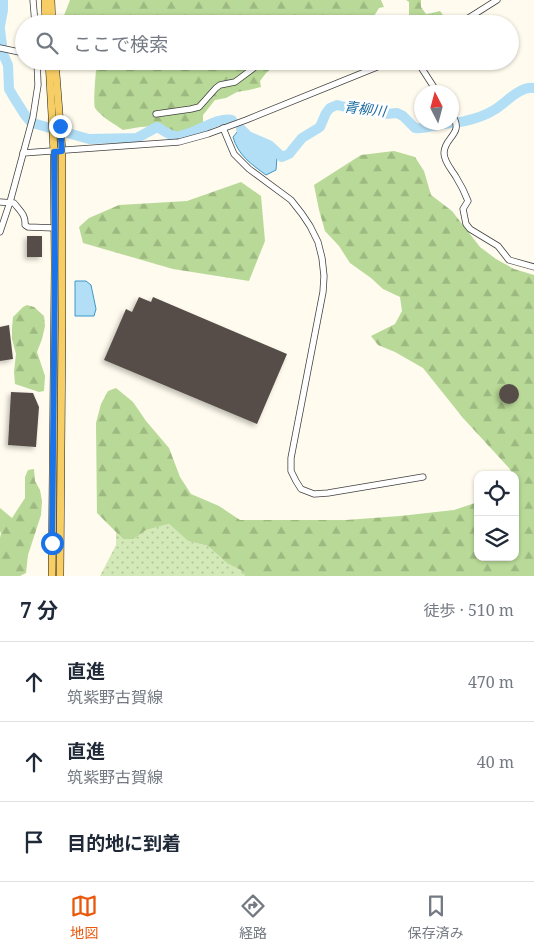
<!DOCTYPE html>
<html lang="ja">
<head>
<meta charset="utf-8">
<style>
  body { margin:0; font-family:"Noto Serif","Noto Sans JP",serif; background:#f6f6f7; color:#1f2937 }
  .controls { position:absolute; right:15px; bottom:15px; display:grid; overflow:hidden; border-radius:10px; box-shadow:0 1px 4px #0004 }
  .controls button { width:45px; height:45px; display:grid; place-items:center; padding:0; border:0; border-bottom:1px solid #e0e1e3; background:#fff; color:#1f2937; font:25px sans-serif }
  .compass { position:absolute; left:414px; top:85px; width:45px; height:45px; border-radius:50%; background:#fff; box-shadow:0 1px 4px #0004; rotate:354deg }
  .stop { position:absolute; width:15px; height:15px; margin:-11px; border:4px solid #1a73e8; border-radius:50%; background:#fff }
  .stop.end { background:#1a73e8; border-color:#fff; box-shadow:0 1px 5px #0008 }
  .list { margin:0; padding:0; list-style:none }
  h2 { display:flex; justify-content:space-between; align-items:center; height:65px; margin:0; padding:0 20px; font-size:21px }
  h2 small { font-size:16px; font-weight:400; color:#747a83 }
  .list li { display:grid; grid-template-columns:32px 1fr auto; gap:15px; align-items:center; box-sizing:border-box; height:80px; padding:0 20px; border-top:1px solid #e0e1e3 }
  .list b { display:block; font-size:19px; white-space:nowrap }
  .list p { margin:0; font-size:16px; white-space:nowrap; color:#747a83 }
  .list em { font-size:16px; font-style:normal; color:#747a83 }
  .icon { flex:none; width:28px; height:28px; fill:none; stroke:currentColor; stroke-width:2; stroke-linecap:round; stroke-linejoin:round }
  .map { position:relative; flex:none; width:534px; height:576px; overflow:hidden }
  .search { position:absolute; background:#fff; box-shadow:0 1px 4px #0004; left:15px; right:15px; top:15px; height:55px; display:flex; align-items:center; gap:12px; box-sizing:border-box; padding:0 18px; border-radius:28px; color:#747a83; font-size:19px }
  .sheet { height:305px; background:#fff }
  nav { display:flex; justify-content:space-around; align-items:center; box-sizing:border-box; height:70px; border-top:1px solid #e0e1e3; background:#fff; font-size:14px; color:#747a83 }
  nav a { display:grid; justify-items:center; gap:2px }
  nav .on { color:#ea580c }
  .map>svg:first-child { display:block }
</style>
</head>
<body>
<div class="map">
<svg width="534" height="576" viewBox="0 0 534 576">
  <defs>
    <pattern id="grass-dots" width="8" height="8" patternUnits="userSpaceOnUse" patternTransform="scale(1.25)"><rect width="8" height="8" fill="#d3e9b8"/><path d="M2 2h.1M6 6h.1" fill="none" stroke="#b4c79d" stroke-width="1.8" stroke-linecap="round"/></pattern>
    <pattern id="forest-firs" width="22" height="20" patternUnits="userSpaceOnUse" patternTransform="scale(1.25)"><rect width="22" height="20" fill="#b8d997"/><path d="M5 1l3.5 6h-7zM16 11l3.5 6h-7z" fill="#9db981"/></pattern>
    <filter id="shadow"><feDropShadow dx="-2.5" dy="2.5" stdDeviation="2.5" flood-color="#0004"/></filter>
  </defs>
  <rect width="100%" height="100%" fill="#fffbee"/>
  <path fill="url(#grass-dots)" d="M169 524 188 541 208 546 228 564 241 570 245 576H100L116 545V532L123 539H134L146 530Z"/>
  <g fill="url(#forest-firs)">
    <path d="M70 0H381L384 7 379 8 371 21 368 24H67L63 18Z"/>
    <path d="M406 0H421V7L426 14 432 13 440 11 443 15 442 24H412L409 19V2Z"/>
    <path d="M97 61H280L266 73 260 81 261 87 249 90 237 92 226 98 215 100 203 115V122L197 130 178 135C157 123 146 126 123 130 116 125 100 116 95 108 93 104 96 69 97 61Z"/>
    <path d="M394 151 415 157 424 171 431 195 452 211 480 247 496 259 514 269 534 275V576H245L241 570 228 564 208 546 188 541 169 524 146 530 134 539H123L97 513 96 423 101 404 108 391 116 388 133 402 146 421 169 448 180 477 191 494 219 506 240 520H346L400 516 454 510 478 502V557H515V494C519 486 515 482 515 475H513L509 468 463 418 423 368 395 352 378 345 371 336 395 324 402 311 400 297 383 289 371 278 350 263 339 246 325 231 319 210 314 185 361 155Z"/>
    <path d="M241 182 261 196 265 241 249 281 173 269 83 243 79 227 89 218 119 205 187 201Z"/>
    <path d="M27 305 34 307 44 316 45 326 42 339 37 352 45 376 44 391 39 392 15 384 14 372 16 354 12 339V328L13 317 23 307Z"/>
    <path d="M34 469 35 481 40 490 42 501 41 515 28 555 26 573 20 576H0V538L1 533 0 531V508L12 518 25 498V477L28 470Z"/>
  </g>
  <g fill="#b3dff6" stroke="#3b98cc">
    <path d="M238 131 246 139 269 149 277 157 276 170 266 175C251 164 238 155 233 137Z"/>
    <path d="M75 281H86L91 285 96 309 94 316H75Z"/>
  </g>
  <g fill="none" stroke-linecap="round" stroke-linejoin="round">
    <g stroke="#b3dff6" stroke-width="10">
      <path d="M0 26 3 10V0"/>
      <path d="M0 29 3 54 8 65 9 89 13 96 25 115 30 121 36 124 89 139 137 138 157 127C163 130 169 135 175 136 177 137 181 136 183 135 198 132 219 116 232 120"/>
      <path d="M241 129 248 136 269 145 282 157 289 154 302 138 320 127 326 113 330 108 337 105 354 109 365 107 385 114 397 113 403 116 415 128C425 129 432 126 442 124 449 123 458 123 465 121 474 119 486 115 494 110 506 103 519 86 534 88"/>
    </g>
  </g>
  <g fill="#564e4a" filter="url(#shadow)">
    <rect x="27" y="236" width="15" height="21"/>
    <path d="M139 297 151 302 153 297 287 354 257 424 104 360 126 309 132 312Z"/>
    <path d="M9 325 13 359 0 361V327Z"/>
    <circle cx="509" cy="394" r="10"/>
    <path d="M11 392 33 393 39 407 36 447 8 445Z"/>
  </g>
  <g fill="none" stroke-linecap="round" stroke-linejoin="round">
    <g stroke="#404040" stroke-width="7">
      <g id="minor">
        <path d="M33 0 35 24"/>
        <path d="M386 24 395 22 396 24"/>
        <path d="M459 24 497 0"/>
        <path d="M0 48 24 53"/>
        <path d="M417 61 437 92"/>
        <path d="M156 114 191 109 199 107 216 88 220 85 235 82 255 67 266 61"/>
        <path d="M452 115C465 134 444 137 444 153 444 162 452 170 456 177 461 185 465 193 468 201L463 209 466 224 470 229 498 246 509 260 534 267"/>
        <path d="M223 128 234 154 249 169 291 200 302 214 310 226 318 242 322 258 324 276 323 292 291 458V471L296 481 301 489 314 494 328 493 423 477"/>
        <path d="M23 153 179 142 208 134 246 120 392 61"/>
        <path d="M0 202 14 203C20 211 26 215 25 225L28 227 55 228"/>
        <path d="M0 232 10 202 33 117 38 85 37 61"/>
      </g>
    </g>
    <g stroke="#1e1e1e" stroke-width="8">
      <g id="major">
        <path d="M45 0 46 24"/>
        <path d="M51 0 52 24"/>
        <path d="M49 61 54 152 55 266 52 576"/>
        <path d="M55 61 62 151V323L60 576"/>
      </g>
    </g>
    <use href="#minor" stroke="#fff" stroke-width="5.5"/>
    <use href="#major" stroke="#f7ce65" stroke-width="7"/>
  </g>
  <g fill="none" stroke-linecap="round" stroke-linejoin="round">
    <path stroke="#1a73e8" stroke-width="6" d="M52 543 55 266 54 152 62 151 60 126"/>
  </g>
  <g text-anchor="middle" stroke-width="5" stroke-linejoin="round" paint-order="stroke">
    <g font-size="14" font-style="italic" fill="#18699e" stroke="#fff">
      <text transform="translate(365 109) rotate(7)" y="5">青柳川</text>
    </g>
  </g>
</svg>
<div class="controls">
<button><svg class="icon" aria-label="locate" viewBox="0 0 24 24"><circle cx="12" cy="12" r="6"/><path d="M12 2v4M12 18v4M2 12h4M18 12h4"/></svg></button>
<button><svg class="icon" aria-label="layers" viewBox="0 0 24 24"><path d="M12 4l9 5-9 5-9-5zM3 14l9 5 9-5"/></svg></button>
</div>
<svg class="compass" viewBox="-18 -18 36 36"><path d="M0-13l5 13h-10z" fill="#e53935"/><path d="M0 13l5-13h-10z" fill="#747a83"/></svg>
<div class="stop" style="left:52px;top:543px"></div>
<div class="stop end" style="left:60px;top:126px"></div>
<div class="search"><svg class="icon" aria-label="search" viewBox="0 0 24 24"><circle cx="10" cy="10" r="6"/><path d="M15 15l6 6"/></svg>ここで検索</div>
</div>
<section class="sheet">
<h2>7 分<small>徒歩 · 510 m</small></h2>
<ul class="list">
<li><svg class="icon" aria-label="ahead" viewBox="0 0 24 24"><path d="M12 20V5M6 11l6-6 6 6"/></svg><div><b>直進</b><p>筑紫野古賀線</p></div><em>470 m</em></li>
<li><svg class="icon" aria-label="ahead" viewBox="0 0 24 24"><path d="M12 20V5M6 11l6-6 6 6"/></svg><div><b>直進</b><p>筑紫野古賀線</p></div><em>40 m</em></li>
<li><svg class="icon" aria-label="arrive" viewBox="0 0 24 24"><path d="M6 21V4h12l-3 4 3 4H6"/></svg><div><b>目的地に到着</b></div></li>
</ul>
</section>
<nav>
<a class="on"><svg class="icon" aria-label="map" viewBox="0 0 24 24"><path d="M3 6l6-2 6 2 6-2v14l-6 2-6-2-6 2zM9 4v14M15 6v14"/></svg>地図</a>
<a><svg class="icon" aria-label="directions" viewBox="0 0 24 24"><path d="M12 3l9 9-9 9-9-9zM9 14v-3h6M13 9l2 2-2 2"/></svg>経路</a>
<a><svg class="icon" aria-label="saved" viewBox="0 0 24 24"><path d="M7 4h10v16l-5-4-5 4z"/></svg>保存済み</a>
</nav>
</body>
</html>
